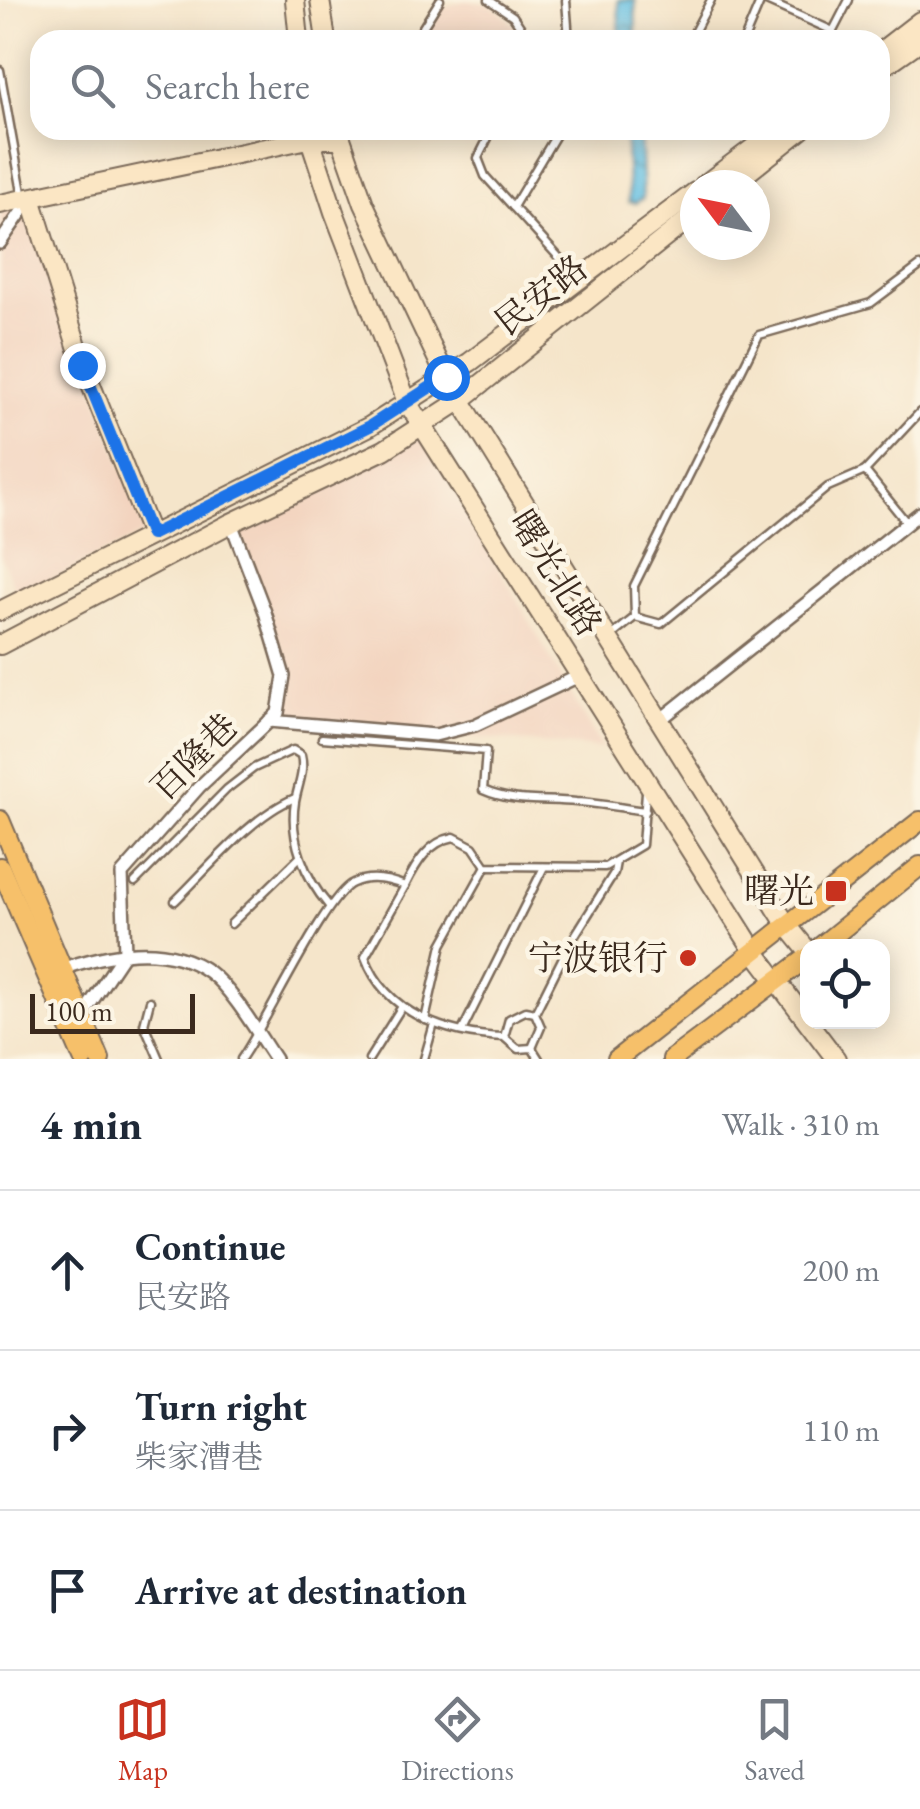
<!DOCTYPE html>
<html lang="en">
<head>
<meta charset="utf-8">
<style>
  body { margin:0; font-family:"EB Garamond","Noto Serif SC",serif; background:#f6f6f7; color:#1f2937 }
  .controls { position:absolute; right:30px; bottom:30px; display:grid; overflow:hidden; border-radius:20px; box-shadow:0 5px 25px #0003 }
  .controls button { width:90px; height:90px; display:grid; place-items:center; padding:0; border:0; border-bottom:2px solid #e0e1e3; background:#fff; color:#1f2937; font:50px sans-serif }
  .compass { position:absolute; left:680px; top:170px; width:90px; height:90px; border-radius:50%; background:#fff; box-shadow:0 5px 25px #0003; rotate:302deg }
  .scale { position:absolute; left:30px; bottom:25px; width:165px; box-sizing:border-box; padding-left:10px; border:5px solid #3b2a1e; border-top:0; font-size:28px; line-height:35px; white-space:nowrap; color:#3b2a1e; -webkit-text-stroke:8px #fcf5e5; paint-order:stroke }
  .stop { position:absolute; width:30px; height:30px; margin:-22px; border:8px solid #1a73e8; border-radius:50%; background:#fff }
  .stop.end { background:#1a73e8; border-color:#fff; box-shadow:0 2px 10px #0008 }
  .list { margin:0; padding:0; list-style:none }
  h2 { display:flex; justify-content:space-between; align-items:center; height:130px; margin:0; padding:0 40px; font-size:42px }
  h2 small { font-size:32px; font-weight:400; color:#747a83 }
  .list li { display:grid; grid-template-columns:65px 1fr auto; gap:30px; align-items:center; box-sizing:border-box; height:160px; padding:0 40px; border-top:2px solid #e0e1e3 }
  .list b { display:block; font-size:38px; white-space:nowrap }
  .list p { margin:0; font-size:32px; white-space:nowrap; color:#747a83 }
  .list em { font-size:32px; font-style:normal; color:#747a83 }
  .icon { flex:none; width:55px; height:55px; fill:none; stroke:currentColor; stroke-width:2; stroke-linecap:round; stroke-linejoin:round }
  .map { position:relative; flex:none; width:920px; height:1059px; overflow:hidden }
  .search { position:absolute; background:#fff; box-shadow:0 5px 25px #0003; left:30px; right:30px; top:30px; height:110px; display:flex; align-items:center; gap:25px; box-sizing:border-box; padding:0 35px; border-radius:30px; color:#747a83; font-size:38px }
  .sheet { height:610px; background:#fff }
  nav { display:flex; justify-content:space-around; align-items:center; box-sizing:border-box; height:140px; border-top:2px solid #e0e1e3; background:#fff; font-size:28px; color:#747a83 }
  nav a { display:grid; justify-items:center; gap:5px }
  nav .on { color:#c8321e }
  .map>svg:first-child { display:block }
</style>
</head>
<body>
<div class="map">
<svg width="920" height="1059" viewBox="0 0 920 1059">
  <defs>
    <pattern id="water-ripples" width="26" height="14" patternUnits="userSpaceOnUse" patternTransform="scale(2.5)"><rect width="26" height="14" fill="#65c0e3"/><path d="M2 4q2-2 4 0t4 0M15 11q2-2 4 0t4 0" fill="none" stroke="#549cb7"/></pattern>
  </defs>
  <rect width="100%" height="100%" fill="#fcf5e5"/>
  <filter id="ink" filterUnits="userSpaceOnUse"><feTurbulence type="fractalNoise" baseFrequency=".01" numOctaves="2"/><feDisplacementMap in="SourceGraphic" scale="20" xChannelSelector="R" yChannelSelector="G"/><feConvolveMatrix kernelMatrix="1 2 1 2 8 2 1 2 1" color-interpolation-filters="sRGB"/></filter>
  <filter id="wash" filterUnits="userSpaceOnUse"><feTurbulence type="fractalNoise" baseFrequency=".0048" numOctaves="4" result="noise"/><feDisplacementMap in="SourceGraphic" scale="40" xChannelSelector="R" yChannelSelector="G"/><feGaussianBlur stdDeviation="2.25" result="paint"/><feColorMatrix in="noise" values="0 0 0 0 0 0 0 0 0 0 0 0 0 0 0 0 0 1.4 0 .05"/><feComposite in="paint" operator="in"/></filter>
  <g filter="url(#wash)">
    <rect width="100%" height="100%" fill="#f5e5ca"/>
    <g fill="#f3d4bf">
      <path d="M466 0 491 5 518 27 525 40H421L439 9Z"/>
      <path d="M29 203 145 533 18 596 0 554V210Z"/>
      <path d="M422 433 602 748 279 721 289 676 238 526Z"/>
    </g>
    <g fill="url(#water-ripples)" stroke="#507580" stroke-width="2.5">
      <path d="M618 0H635L636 40H620Z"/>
      <path d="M625 130H640L643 198 635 203 629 202Z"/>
    </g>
  </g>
  <g filter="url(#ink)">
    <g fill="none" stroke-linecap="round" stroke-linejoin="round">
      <g stroke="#7c6b5a" stroke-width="11">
        <g id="lane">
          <path d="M489 0 513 16 529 40"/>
          <path d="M566 0 569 40"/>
          <path d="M764 0 833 31 849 0"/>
          <path d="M415 40 440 0"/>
          <path d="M690 40 711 0"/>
          <path d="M744 40 761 0"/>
          <path d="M0 70 23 198"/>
          <path d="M492 130 478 158 485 176 565 264 581 275"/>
          <path d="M513 207 559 130"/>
          <path d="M865 471 907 523"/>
          <path d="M635 617 634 586 759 335 871 303 920 266"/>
          <path d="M635 617 661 624 828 487 865 471 920 412"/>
          <path d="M610 637 635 617"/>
          <path d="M322 738 486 751 483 790C512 803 544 799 576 802 599 803 622 808 646 811"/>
          <path d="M135 882 227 789 254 768 293 750 301 755C305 772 298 785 295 802 289 839 305 878 329 906"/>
          <path d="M405 886C416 864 428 842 454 837L473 847 486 866 605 867 642 845 646 792"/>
          <path d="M175 901C209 868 251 816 295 798"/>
          <path d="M231 924 300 857"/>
          <path d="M150 1001 144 1024 159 1059"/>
          <path d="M425 1020 442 945 486 866"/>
          <path d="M462 1031 544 867"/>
          <path d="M532 1048 541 1027 535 1013 569 945 614 873 616 862"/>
          <path d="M532 1048 518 1049 504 1037 509 1019 525 1011 535 1013"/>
          <path d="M532 1048 539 1059"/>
          <path d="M241 1059C265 1026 326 894 353 883 370 875 388 879 405 886L365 957C386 1014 447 1035 504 1037"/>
          <path d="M369 1059 401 1008"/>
          <path d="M424 1059 434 1024"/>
        </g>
      </g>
      <g stroke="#7c6b5a" stroke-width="16">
        <g id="street">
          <path d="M0 243 31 198"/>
          <path d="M660 720 920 513"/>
          <path d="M269 721 435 735 475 725 581 675"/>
          <path d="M58 970C105 954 165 940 209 972 233 990 258 1034 275 1059"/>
          <path d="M82 1016 125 952 122 874 199 787 278 713 284 676 265 612 231 523"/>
        </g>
      </g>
      <g stroke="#7c6b5a" stroke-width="22">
        <g id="secondary">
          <path d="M295 0 299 40"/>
          <path d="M320 0 326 40"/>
          <path d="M880 52 920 21"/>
          <path d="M880 69 920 41"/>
          <path d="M307 130 334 212 407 402 754 951 836 1059"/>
          <path d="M338 130 364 204 446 377 786 924 808 951"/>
          <path d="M704 185 777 130"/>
          <path d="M732 185 801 130"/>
          <path d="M31 198 83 365 151 535"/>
          <path d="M0 204 308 139H340"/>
          <path d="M0 611 370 426 470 362 695 192"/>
          <path d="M0 645 231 523 384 450 461 400 695 214"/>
        </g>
      </g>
      <g stroke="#7c6b5a" stroke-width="22">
        <g id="primary">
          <path d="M0 820 100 1059"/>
          <path d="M0 867 83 1059"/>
          <path d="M821 946 920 866"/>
          <path d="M617 1059 920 821"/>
          <path d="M672 1059 808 957"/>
        </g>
      </g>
      <use href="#lane" stroke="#fff" stroke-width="6"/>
      <use href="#street" stroke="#fff" stroke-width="11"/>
      <use href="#secondary" stroke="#fbe6c4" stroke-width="18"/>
      <use href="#primary" stroke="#f6c06b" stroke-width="18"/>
    </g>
  </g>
  <g fill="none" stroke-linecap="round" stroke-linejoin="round" filter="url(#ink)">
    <path stroke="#1a73e8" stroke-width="12" d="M82 365 151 535 370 426 446 377"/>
  </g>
  <g fill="#c8321e" stroke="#fcf5e5" stroke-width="4">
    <rect x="824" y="879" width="24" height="24" rx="5"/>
    <circle cx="688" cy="958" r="10"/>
  </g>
  <g text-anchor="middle" stroke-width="9" stroke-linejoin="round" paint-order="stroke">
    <g font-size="35" fill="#3b2a1e" stroke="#fcf5e5">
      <text transform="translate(541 295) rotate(-38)" y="12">民安路</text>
      <text transform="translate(556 573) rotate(58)" y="12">曙光北路</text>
      <text transform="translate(194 757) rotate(-45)" y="12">百隆巷</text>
    </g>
    <g font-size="35" fill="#3b2a1e" stroke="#fcf5e5" text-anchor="end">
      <text x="814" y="903">曙光</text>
      <text x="668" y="970">宁波银行</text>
    </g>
  </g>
</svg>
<div class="controls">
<button><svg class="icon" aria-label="locate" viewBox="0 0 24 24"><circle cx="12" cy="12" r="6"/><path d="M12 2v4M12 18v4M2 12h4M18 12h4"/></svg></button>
</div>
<svg class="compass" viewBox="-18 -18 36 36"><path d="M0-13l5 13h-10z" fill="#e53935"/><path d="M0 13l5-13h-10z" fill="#747a83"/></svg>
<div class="scale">100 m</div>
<div class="stop" style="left:446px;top:377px"></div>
<div class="stop end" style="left:82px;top:365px"></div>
<div class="search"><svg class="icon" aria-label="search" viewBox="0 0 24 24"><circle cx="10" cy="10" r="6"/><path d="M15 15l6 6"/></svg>Search here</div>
</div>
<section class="sheet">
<h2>4 min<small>Walk · 310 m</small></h2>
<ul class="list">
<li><svg class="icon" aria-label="ahead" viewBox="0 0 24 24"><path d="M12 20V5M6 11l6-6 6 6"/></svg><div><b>Continue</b><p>民安路</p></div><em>200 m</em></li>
<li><svg class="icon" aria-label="right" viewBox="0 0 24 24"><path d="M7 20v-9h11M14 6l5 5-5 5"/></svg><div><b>Turn right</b><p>柴家漕巷</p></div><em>110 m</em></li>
<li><svg class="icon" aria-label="arrive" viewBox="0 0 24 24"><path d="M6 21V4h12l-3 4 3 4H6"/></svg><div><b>Arrive at destination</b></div></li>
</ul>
</section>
<nav>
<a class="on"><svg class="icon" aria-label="map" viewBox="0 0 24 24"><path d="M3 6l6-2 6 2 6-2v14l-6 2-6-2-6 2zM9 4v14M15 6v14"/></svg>Map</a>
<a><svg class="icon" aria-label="directions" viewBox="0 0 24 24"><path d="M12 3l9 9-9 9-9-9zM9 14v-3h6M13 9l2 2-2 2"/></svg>Directions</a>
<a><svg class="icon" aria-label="saved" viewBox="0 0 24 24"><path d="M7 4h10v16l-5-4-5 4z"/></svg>Saved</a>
</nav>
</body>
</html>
